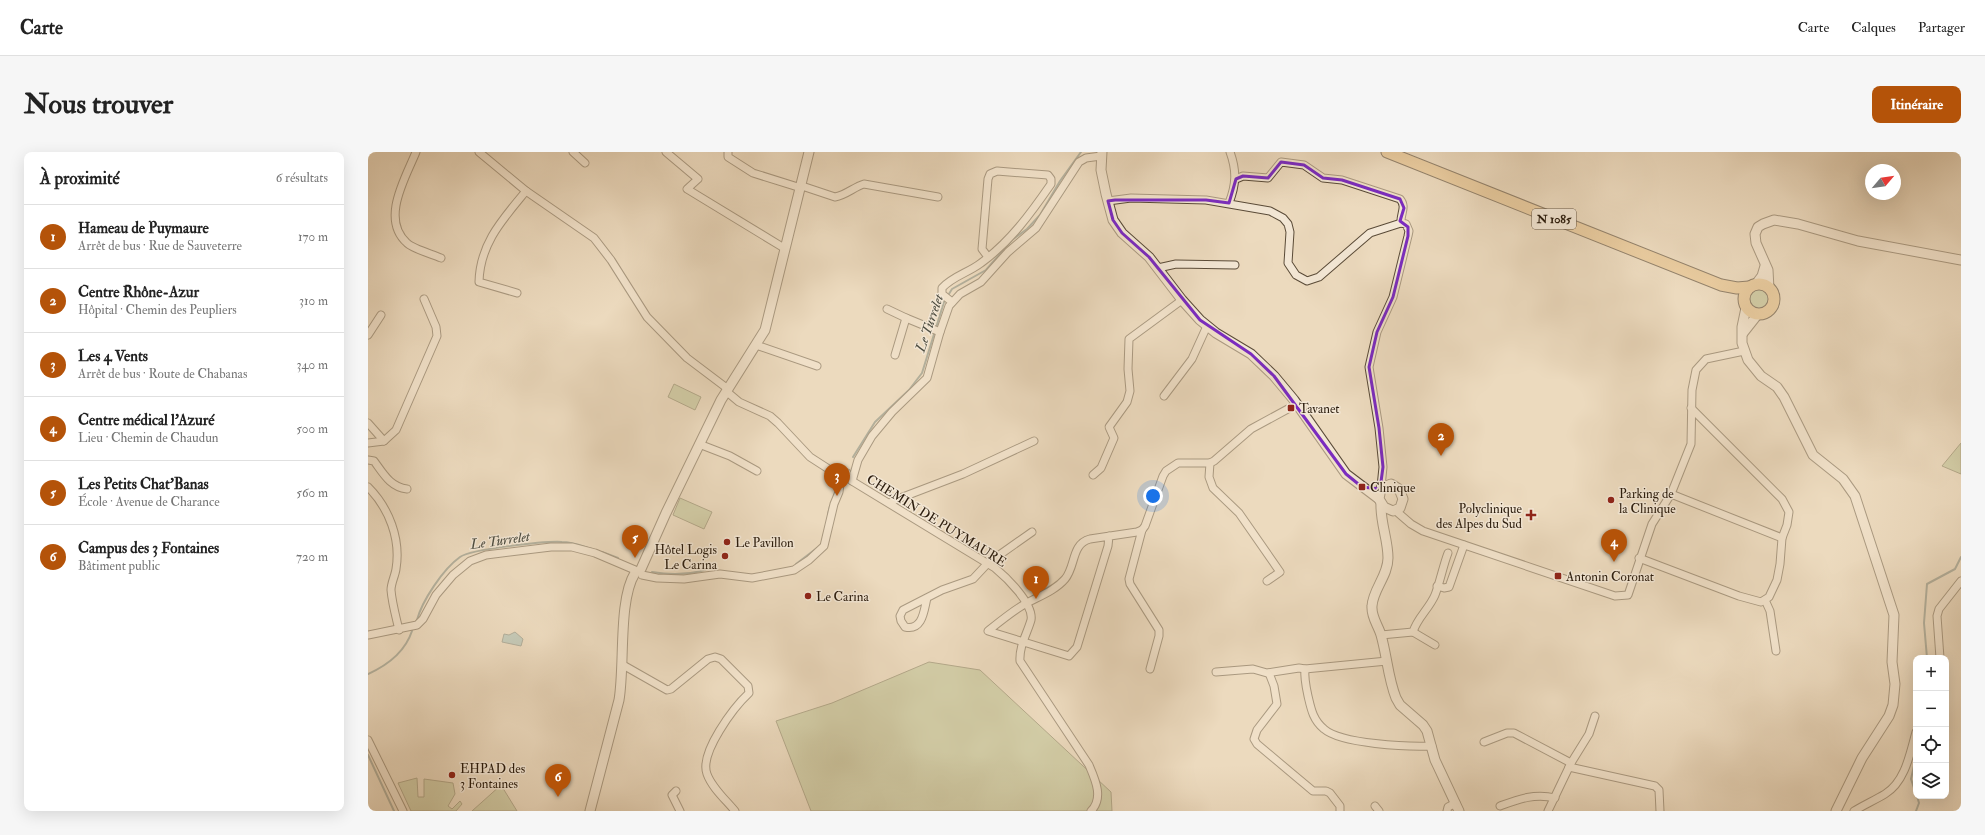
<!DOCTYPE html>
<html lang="fr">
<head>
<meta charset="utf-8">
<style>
  body { margin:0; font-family:"IM FELL Double Pica",serif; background:#f6f6f6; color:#222 }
  .controls { position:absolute; right:12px; bottom:12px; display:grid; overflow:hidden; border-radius:8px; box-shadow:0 4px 16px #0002 }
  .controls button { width:36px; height:36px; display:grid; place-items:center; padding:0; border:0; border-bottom:1px solid #e0e0e0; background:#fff; color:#222; font:20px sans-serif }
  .compass { position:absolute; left:1497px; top:12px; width:36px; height:36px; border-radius:50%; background:#fff; box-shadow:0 4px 16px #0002; rotate:61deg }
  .you { position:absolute; left:785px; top:344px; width:14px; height:14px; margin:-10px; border:3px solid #fff; border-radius:50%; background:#1a73e8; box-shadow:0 0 0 6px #1a73e833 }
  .badge { display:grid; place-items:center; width:26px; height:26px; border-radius:50%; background:#b45309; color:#fff; font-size:13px; font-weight:700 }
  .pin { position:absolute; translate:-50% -33px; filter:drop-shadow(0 1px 2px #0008) }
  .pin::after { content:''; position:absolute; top:21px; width:14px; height:12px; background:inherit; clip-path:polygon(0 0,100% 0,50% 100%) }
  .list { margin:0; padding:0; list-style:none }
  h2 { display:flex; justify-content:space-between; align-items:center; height:52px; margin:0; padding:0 16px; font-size:17px }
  h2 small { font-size:13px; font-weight:400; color:#767676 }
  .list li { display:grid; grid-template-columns:26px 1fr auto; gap:12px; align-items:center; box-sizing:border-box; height:64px; padding:0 16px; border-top:1px solid #e0e0e0 }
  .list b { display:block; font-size:15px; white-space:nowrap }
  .list p { margin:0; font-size:13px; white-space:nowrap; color:#767676 }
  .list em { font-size:13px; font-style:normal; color:#767676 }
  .icon { flex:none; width:22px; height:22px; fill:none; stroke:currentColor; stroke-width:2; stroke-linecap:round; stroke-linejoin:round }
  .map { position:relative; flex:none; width:1593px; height:659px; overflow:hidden; border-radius:8px }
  header { display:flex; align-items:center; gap:24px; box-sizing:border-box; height:56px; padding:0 20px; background:#fff; border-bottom:1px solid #e0e0e0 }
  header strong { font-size:19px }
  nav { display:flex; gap:22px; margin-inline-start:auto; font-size:14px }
  .intro { display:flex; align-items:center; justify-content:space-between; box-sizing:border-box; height:96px; padding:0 24px }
  h1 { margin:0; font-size:28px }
  .button { padding:10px 18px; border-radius:8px; background:#b45309; color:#fff; font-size:14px; font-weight:700 }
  main { display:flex; gap:24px; padding:0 24px }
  aside { flex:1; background:#fff; border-radius:8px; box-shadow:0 4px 16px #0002 }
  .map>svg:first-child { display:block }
</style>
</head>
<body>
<header>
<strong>Carte</strong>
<nav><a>Carte</a><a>Calques</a><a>Partager</a></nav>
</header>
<div class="intro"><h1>Nous trouver</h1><a class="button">Itinéraire</a></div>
<main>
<aside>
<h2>À proximité<small>6 résultats</small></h2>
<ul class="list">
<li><span class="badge">1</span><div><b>Hameau de Puymaure</b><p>Arrêt de bus · Rue de Sauveterre</p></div><em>170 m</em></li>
<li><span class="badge">2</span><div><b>Centre Rhône-Azur</b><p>Hôpital · Chemin des Peupliers</p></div><em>310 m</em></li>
<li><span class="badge">3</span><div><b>Les 4 Vents</b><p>Arrêt de bus · Route de Chabanas</p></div><em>340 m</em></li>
<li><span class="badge">4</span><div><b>Centre médical l'Azuré</b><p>Lieu · Chemin de Chaudun</p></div><em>500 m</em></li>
<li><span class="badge">5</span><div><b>Les Petits Chat'Banas</b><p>École · Avenue de Charance</p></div><em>560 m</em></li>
<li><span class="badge">6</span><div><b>Campus des 3 Fontaines</b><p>Bâtiment public</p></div><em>720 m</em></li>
</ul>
</aside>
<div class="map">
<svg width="1593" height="659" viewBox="0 0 1593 659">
  <rect width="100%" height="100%" fill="#ecdabe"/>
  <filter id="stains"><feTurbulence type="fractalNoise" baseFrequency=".005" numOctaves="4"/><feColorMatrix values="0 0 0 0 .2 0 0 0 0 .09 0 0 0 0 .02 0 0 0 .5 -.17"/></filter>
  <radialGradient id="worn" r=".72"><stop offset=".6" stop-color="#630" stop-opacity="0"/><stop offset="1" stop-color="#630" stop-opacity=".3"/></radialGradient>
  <g fill="#b7c091" stroke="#706e4e">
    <circle cx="1390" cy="148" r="11"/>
    <path d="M306 232 333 245 327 258 300 245Z"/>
    <path d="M1593 291V322L1574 314Z"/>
    <path d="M312 346 344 360 336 377 305 363Z"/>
    <path d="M561 510 612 518 743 640 744 659H443L408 569 464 551Z"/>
    <path d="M49 626 50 645H56V627L85 631 87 642 80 654 84 657 92 649 94 652 88 659H43L30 631Z"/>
    <path d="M133 633 149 659H104Z"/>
  </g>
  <path fill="#99bab6" stroke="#6d7a72" d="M147 480 155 487 153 494 134 490 136 482 141 483Z"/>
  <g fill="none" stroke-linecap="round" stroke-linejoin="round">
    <g stroke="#6d7a72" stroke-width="2">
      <path d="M485 305 507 270 541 238 554 221 576 150 584 137 618 118 644 88 659 77 672 63 692 29 713 0"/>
      <path d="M460 362 462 354"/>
      <path d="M234 400 250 406"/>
      <path d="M428 412 449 396"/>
      <path d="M284 420C303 423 319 423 337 418"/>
      <path d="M49 468C54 449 75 417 92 405 103 397 178 389 194 390 205 390 214 394 224 397"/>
      <path d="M1559 506 1556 471 1559 432 1587 417 1593 405"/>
      <path d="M0 522C20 513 37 500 44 479"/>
      <path d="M0 603 26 659"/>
      <path d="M1548 605 1543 627 1548 642"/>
      <path d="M1548 659 1551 651 1549 644"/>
    </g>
    <g stroke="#5a4b38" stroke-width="9">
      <g id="minor">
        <path d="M48 0C38 25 12 67 39 91 45 97 64 102 73 106"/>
        <path d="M111 0 158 39 226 86 243 108 279 165 319 206 360 237"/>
        <path d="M205 0 217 11"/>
        <path d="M298 0 330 27 319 37 416 96"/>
        <path d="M360 0V5L385 21 433 36"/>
        <path d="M868 27 875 24 900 26 913 10 936 13 955 26 974 28 1032 47C1039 55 1032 62 1033 71"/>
        <path d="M434 34 467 45C478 43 486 35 496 32L570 45"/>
        <path d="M740 49 763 46 838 48 902 59 915 66 920 72 922 80 920 111 928 123 939 129 951 125 1002 81 1033 71 1038 72 1041 79 1040 84 1025 145 1009 180 1001 215 1011 276 1015 315 1013 335"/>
        <path d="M861 51C868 33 869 19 862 0"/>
        <path d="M790 116 808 112 867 113"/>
        <path d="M149 141 111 130C112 91 135 67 158 39"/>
        <path d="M584 150 574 142V136C585 124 600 121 613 111 642 90 663 61 683 32V27L680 23 629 19 622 22 620 27 614 97 620 105"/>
        <path d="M519 157 538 166"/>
        <path d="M0 183 13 163"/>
        <path d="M388 193 449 214"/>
        <path d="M527 203 538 166 572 180"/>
        <path d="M358 239 371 250 402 264 410 271 442 305 473 325"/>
        <path d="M796 244 824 207 839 174"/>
        <path d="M0 271 16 289"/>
        <path d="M0 291 16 289 28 278 69 184 68 175 56 147"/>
        <path d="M331 292 362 304 389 319"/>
        <path d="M0 308 6 309C15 321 22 335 39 337"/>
        <path d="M842 311 841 325 845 336 871 361 912 420 899 429"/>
        <path d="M725 323 733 316 746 286 741 275 759 250 762 239 760 217 761 187 814 148"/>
        <path d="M484 329 627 416C638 425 666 452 663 468 659 482 651 494 652 509L721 613C727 627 736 646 723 659"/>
        <path d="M484 329 490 308 504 284 524 260 559 226 572 180 581 154 592 142 613 130 640 100 668 76 711 10 718 6 733 4"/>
        <path d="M0 335C21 356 33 387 28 417 27 424 23 431 23 438 24 451 28 465 31 478"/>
        <path d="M1303 342 1414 386"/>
        <path d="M522 351 527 348 595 322 666 289"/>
        <path d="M1028 359 1043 372 1055 379 1247 444 1260 443 1284 372 1303 342 1323 292 1324 238 1328 218 1338 207 1376 199"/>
        <path d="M741 384 740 394 709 495 701 504 620 479C630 471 641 462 652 455 666 446 686 440 697 427 708 414 703 392 722 387L769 380 774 378"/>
        <path d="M1271 406 1371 444 1393 450 1401 445 1409 428 1412 412 1414 386 1419 373 1421 360 1414 347 1323 256"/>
        <path d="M274 423 289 426 316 427 352 422 384 426 426 418 441 408 456 394 466 352 471 340 473 324 479 321"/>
        <path d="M1069 434 1076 436 1081 435 1096 393"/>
        <path d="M559 446C556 458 555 479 537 475L533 469 532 464 535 458 574 438 605 427 620 411 664 380"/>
        <path d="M1397 448 1402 459 1408 499"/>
        <path d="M1045 480C1049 466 1061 457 1067 443 1072 430 1075 414 1080 401"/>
        <path d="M0 483 49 473 55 467 68 443 85 423 102 409 118 403 183 395H204L227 401 267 418"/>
        <path d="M1013 483 1045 480 1067 493"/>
        <path d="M1572 506 1569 464 1571 457 1593 429"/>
        <path d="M255 513 299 538 303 537 340 507 347 505 353 507 380 534 381 541C366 555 331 601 339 622 344 636 358 648 367 659"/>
        <path d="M782 517 791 484V478L762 432 761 427 774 378 777 374 795 324 798 319 810 311H842L846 309 883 277 929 252"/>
        <path d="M937 517C936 526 938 535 940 544 943 557 945 568 956 577 973 592 1040 595 1064 594"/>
        <path d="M848 520 885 517 899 521 931 516 937 517 1019 509"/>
        <path d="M901 521 906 534 909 552 889 578 886 587 889 592 945 639H958L962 641 972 654V659"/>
        <path d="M0 588 35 659"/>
        <path d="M1116 590 1139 581H1146L1203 611"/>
        <path d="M1201 615 1287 634 1291 638 1292 659"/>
        <path d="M308 639 304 643 312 659"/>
        <path d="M1007 654 1011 659"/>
        <path d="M1132 654C1151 647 1167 641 1187 646"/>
        <path d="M1079 659 1080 655 1088 651"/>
        <path d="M1180 659 1203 611 1221 582 1227 564"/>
        <path d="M1486 659C1496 653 1507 648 1517 642 1537 630 1542 602 1548 580"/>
      </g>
    </g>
    <g stroke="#5a4b38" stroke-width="11">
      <g id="tertiary">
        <path d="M734 0 733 18 738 42 745 68 754 81 781 105 814 148 832 168 848 181 883 202 906 224 926 248 978 322 1011 347"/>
        <path d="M1388 132 1394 124 1397 114"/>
        <path d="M1401 137 1400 118 1388 91 1387 82 1390 75 1395 72 1406 68 1430 72 1490 89 1593 108"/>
        <path d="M1378 156 1374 175V191L1380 208 1393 224 1409 235 1416 245 1445 303 1475 327 1487 344 1526 463 1524 510 1527 532 1525 553 1521 564 1494 606 1468 659"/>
        <path d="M1375 181 1390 162"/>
        <path d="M1023 332 1031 337 1035 347 1032 356 1025 359 1016 355 1011 347 1013 336Z"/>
        <path d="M1013 351C1012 370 1020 387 1020 406 1020 424 1005 437 1004 454 1003 465 1010 473 1013 483 1019 504 1020 526 1028 546L1032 553 1055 573 1059 579 1067 608 1091 659"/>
        <path d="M273 417 298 361 353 248 397 178 441 0"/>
        <path d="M222 659 251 548C257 513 250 448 267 421"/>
      </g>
    </g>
    <g stroke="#2a1b0c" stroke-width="13">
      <g id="primary">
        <path d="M1019 0 1353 133 1369 136 1381 135"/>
        <circle cx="1391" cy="147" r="15"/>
      </g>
    </g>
    <use href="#minor" stroke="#f3e7d5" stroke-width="7"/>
    <use href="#tertiary" stroke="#f3e7d5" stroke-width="9"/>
    <use href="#primary" stroke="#e6bd7f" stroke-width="11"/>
  </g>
  <path d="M0 0H1593V659H0ZM913 10 936 13 955 26 974 28 1032 47 1036 56 1032 69 1040 75V84L1025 145 1009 180 1001 215 1011 276 1015 315 1012 337 994 335 978 322 906 224 883 202 832 168 781 105 754 81 745 68 740 49 747 48H838L861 51 868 27 875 24 900 26Z" fill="#ecdabe" fill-opacity=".55" fill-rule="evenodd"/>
  <path fill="none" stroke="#7b2cbf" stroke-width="3" stroke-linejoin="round" d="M913 10 936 13 955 26 974 28 1032 47 1036 56 1032 69 1040 75V84L1025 145 1009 180 1001 215 1011 276 1015 315 1012 337 994 335 978 322 906 224 883 202 832 168 781 105 754 81 745 68 740 49 747 48H838L861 51 868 27 875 24 900 26Z"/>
  <g fill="#8f2418" stroke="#f3e7d5" stroke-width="1.5">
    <rect x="919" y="252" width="8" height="8" rx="2"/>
    <rect x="990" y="331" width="8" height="8" rx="2"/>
    <circle cx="1243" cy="348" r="4"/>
    <path d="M1161 357h4v4h4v4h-4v4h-4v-4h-4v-4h4z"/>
    <circle cx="359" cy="390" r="4"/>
    <circle cx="357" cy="404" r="4"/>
    <rect x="1186" y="420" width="8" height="8" rx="2"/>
    <circle cx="440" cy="444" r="4"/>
    <circle cx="84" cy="623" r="4"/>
  </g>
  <g text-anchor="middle" stroke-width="3" stroke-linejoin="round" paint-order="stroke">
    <rect fill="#f3e7d5" stroke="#665848" stroke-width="1" x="1164" y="57" width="44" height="20" rx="3"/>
    <g font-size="12" font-weight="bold" fill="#2a1b0c">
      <text x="1186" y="71">N 1085</text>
    </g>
    <g font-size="13" fill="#2a1b0c" stroke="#f3e7d5" text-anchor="start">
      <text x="931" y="261">Tavanet</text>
      <text x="1002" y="340">Clinique</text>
      <text x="1251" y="346">Parking de<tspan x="1251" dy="15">la Clinique</tspan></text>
      <text x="1154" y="361" text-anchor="end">Polyclinique<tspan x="1154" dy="15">des Alpes du Sud</tspan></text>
      <text x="367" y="395">Le Pavillon</text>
      <text x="349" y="402" text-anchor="end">Hôtel Logis<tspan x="349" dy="15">Le Carina</tspan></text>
      <text x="1198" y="429">Antonin Coronat</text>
      <text x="448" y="449">Le Carina</text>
      <text x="92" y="621">EHPAD des<tspan x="92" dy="15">3 Fontaines</tspan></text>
    </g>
    <g font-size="13" fill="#2a1b0c" stroke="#f3e7d5">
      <text transform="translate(569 368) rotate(32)" y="5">CHEMIN DE PUYMAURE</text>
    </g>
    <g font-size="14" font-style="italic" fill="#4b4b3f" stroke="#f3e7d5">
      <text transform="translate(561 171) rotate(-71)" y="5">Le Turrelet</text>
      <text transform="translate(132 388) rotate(-8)" y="5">Le Turrelet</text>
    </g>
  </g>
  <rect width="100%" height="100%" filter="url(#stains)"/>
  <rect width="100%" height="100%" fill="url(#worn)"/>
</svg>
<div class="controls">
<button>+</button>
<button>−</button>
<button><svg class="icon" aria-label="locate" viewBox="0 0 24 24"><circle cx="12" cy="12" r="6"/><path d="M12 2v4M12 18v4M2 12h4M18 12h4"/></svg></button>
<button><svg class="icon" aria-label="layers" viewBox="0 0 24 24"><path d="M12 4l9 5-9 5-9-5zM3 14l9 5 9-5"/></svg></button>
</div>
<svg class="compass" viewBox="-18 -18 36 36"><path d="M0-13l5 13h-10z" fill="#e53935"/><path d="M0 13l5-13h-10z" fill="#767676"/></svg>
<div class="you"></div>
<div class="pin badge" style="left:668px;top:447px">1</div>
<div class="pin badge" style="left:1073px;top:304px">2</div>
<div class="pin badge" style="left:469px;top:344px">3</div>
<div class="pin badge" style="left:1246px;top:410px">4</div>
<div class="pin badge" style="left:267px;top:406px">5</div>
<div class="pin badge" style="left:190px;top:645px">6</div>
</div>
</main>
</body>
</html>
